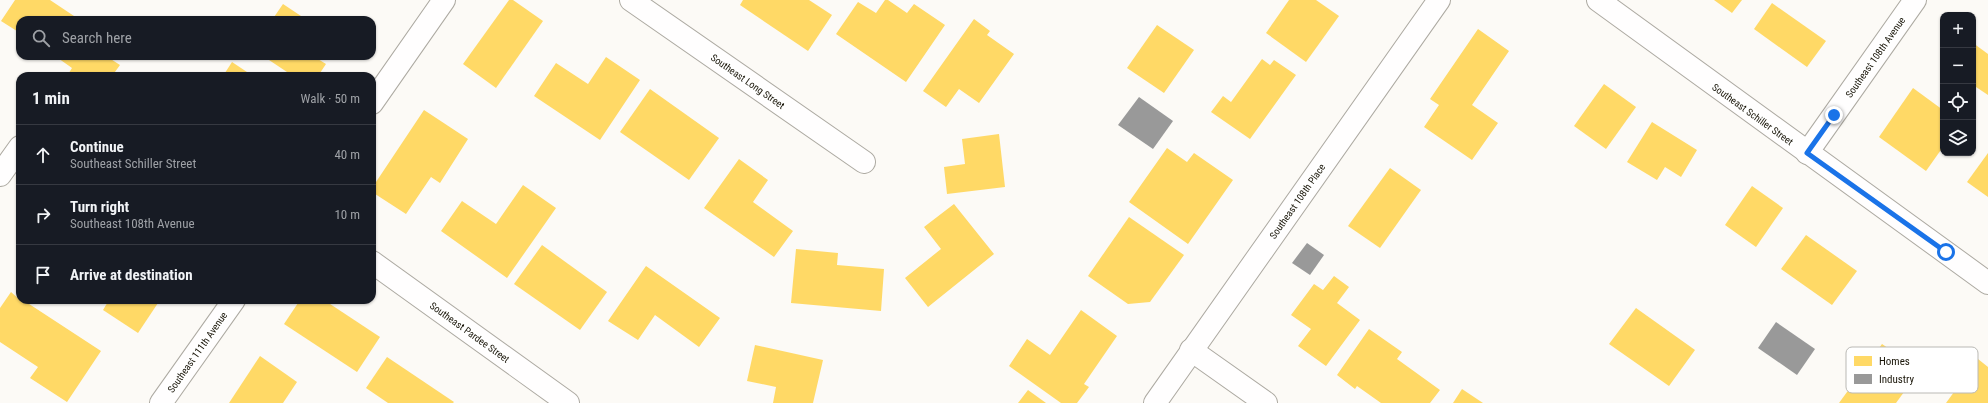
<!DOCTYPE html>
<html lang="en">
<head>
<meta charset="utf-8">
<style>
  body { margin:0; font-family:"Roboto Condensed",sans-serif; background:#242831; color:#f1f3f6 }
  .controls { position:absolute; right:12px; top:12px; display:grid; overflow:hidden; border-radius:8px; box-shadow:0 1px 3px #0004 }
  .controls button { width:36px; height:36px; display:grid; place-items:center; padding:0; border:0; border-bottom:1px solid #363941; background:#171b24; color:#f1f3f6; font:20px sans-serif }
  .stop { position:absolute; width:12px; height:12px; margin:-9px; border:3px solid #1a73e8; border-radius:50%; background:#fff }
  .stop.end { background:#1a73e8; border-color:#fff; box-shadow:0 1px 4px #0008 }
  .list { margin:0; padding:0; list-style:none }
  h2 { display:flex; justify-content:space-between; align-items:center; height:52px; margin:0; padding:0 16px; font-size:17px }
  h2 small { font-size:13px; font-weight:400; color:#9ea1a6 }
  .list li { display:grid; grid-template-columns:26px 1fr auto; gap:12px; align-items:center; box-sizing:border-box; height:60px; padding:0 16px; border-top:1px solid #363941 }
  .list b { display:block; font-size:15px; white-space:nowrap }
  .list p { margin:0; font-size:13px; white-space:nowrap; color:#9ea1a6 }
  .list em { font-size:13px; font-style:normal; color:#9ea1a6 }
  .icon { flex:none; width:22px; height:22px; fill:none; stroke:currentColor; stroke-width:2; stroke-linecap:round; stroke-linejoin:round }
  .map { position:relative; flex:none; width:1988px; height:403px; overflow:hidden }
  .search { position:absolute; background:#171b24; box-shadow:0 1px 3px #0004; left:16px; top:16px; width:360px; height:44px; display:flex; align-items:center; gap:10px; box-sizing:border-box; padding:0 14px; border-radius:12px; color:#9ea1a6; font-size:15px }
  .panel { position:absolute; background:#171b24; box-shadow:0 1px 3px #0004; left:16px; top:72px; width:360px; height:232px; border-radius:12px }
  .map>svg:first-child { display:block }
</style>
</head>
<body>
<div class="map">
<svg width="1988" height="403" viewBox="0 0 1988 403">
  <rect width="100%" height="100%" fill="#fcfaf6"/>
  <g fill="#ffd966">
    <path d="M15 0H50L80 20H20V33L1 21Z"/>
    <path d="M509 0H513L543 21 496 88 463 64Z"/>
    <path d="M743 0H809L832 15 808 51 740 5Z"/>
    <path d="M885 0H888L907 13 914 4 945 25 906 82 836 34 858 2 876 13Z"/>
    <path d="M1289 0H1316L1339 16 1306 62 1266 33Z"/>
    <path d="M1714 0H1742L1732 13Z"/>
    <path d="M1772 3 1826 41 1807 67 1754 29Z"/>
    <path d="M283 4 307 20H272Z"/>
    <path d="M974 19 990 31 987 35 1014 54 979 103 959 89 946 107 923 91Z"/>
    <path d="M1157 25 1194 50 1164 93 1127 68Z"/>
    <path d="M1478 29 1509 51 1472 105 1498 123 1472 160 1424 127 1439 105 1430 99Z"/>
    <path d="M1973 43 1988 54V95L1973 85Z"/>
    <path d="M55 56H106L120 65 112 76H67L72 68Z"/>
    <path d="M263 56H313L326 64 318 76H293Z"/>
    <path d="M606 57 640 80 600 140 534 96 556 63 588 84Z"/>
    <path d="M1262 59 1270 65 1274 60 1296 75 1250 139 1211 112 1223 96 1231 102Z"/>
    <path d="M232 62 253 76H223Z"/>
    <path d="M1604 84 1636 107 1606 149 1574 126Z"/>
    <path d="M1913 88 1943 110V147L1926 171 1879 137Z"/>
    <path d="M650 89 719 138 689 180 620 132Z"/>
    <path d="M424 110 468 139 440 183 431 177 406 214 372 192V188Z"/>
    <path d="M1652 122 1697 150 1681 177 1665 167 1657 180 1627 162Z"/>
    <path d="M999 134 1005 187 947 194 944 167 965 164 962 139Z"/>
    <path d="M1167 148 1187 162 1194 153 1233 180 1188 244 1129 202Z"/>
    <path d="M1988 153V197L1967 182Z"/>
    <path d="M739 159 768 180 753 202 793 231 774 257 704 208Z"/>
    <path d="M1390 168 1421 190 1380 248 1348 226Z"/>
    <path d="M523 185 556 208 507 278 441 231 462 201 496 224Z"/>
    <path d="M1752 186 1783 208 1756 247 1725 225Z"/>
    <path d="M954 204 994 254 928 307 905 278 941 249 924 227Z"/>
    <path d="M1129 217 1184 255 1150 302 1128 304 1088 276Z"/>
    <path d="M1806 235 1857 271 1832 305 1781 269Z"/>
    <path d="M542 245 607 292 580 330 514 284Z"/>
    <path d="M796 249 838 253 837 265 884 269 881 311 791 303Z"/>
    <path d="M646 266 720 318 699 347 655 315 638 340 608 321Z"/>
    <path d="M1334 276 1349 287 1337 303 1360 320 1326 366 1298 346 1311 329 1291 315 1314 284 1323 290Z"/>
    <path d="M11 292 20 300H23L101 351 67 402 30 378 38 367 0 342V308Z"/>
    <path d="M109 300H160L138 333 103 310Z"/>
    <path d="M300 300H324L380 337 357 372 284 324Z"/>
    <path d="M1636 308 1695 350 1669 386 1609 344Z"/>
    <path d="M1081 310 1117 336 1084 384 1089 387 1077 403H1061L1009 366 1027 339 1050 355Z"/>
    <path d="M1369 329 1402 352 1397 359 1440 390 1430 403H1381L1357 386 1355 389 1337 375Z"/>
    <path d="M1882 344 1920 370 1896 403H1839Z"/>
    <path d="M755 345 823 360 813 403H773L776 387 747 381Z"/>
    <path d="M260 356 297 382 283 403H229Z"/>
    <path d="M387 357 454 402 453 403H388L366 388Z"/>
    <path d="M1978 359 1988 367V403H1946Z"/>
    <path d="M1462 389 1483 403H1453Z"/>
    <path d="M1028 390 1046 403H1018Z"/>
  </g>
  <g fill="#999">
    <path d="M1139 97 1173 121 1153 149 1118 125Z"/>
    <path d="M1307 243 1324 255 1310 275 1292 263Z"/>
    <path d="M1776 322 1815 349 1797 375 1758 348Z"/>
  </g>
  <g fill="none" stroke-linecap="round" stroke-linejoin="round">
    <g stroke="#adaaa2" stroke-width="24">
      <g id="minor">
        <path d="M631 0 864 162"/>
        <path d="M1598 0 1988 283"/>
        <path d="M372 103 444 0"/>
        <path d="M1807 153 1915 0"/>
        <path d="M0 175 20 147"/>
        <path d="M372 262 568 403"/>
        <path d="M1191 350 1266 403"/>
        <path d="M161 403 234 300"/>
        <path d="M1155 403 1439 0"/>
      </g>
    </g>
    <use href="#minor" stroke="#fffefe" stroke-width="22"/>
  </g>
  <g fill="none" stroke-linecap="round" stroke-linejoin="round">
    <path stroke="#1a73e8" stroke-width="5" d="M1834 115 1807 153 1946 252"/>
  </g>
  <g text-anchor="middle" stroke-width="4" stroke-linejoin="round" paint-order="stroke">
    <g font-size="10" fill="#191508" stroke="#fff">
      <text transform="translate(1875 57) rotate(-55)" y="4">Southeast 108th Avenue</text>
      <text transform="translate(748 81) rotate(35)" y="4">Southeast Long Street</text>
      <text transform="translate(1753 114) rotate(36)" y="4">Southeast Schiller Street</text>
      <text transform="translate(1297 201) rotate(-55)" y="4">Southeast 108th Place</text>
      <text transform="translate(470 332) rotate(36)" y="4">Southeast Pardee Street</text>
      <text transform="translate(197 352) rotate(-55)" y="4">Southeast 111th Avenue</text>
    </g>
  </g>
  <rect x="1846" y="347" width="132" height="46" rx="6" fill="#fff" stroke="#bab9b5" stroke-width="1"/>
  <rect x="1854" y="356" width="18" height="10" fill="#ffd966"/>
  <rect x="1854" y="374" width="18" height="10" fill="#999"/>
  <g font-size="11" fill="#191508">
    <text x="1879" y="365">Homes</text>
    <text x="1879" y="383">Industry</text>
  </g>
</svg>
<div class="controls">
<button>+</button>
<button>−</button>
<button><svg class="icon" aria-label="locate" viewBox="0 0 24 24"><circle cx="12" cy="12" r="6"/><path d="M12 2v4M12 18v4M2 12h4M18 12h4"/></svg></button>
<button><svg class="icon" aria-label="layers" viewBox="0 0 24 24"><path d="M12 4l9 5-9 5-9-5zM3 14l9 5 9-5"/></svg></button>
</div>
<div class="stop" style="left:1946px;top:252px"></div>
<div class="stop end" style="left:1834px;top:115px"></div>
<div class="search"><svg class="icon" aria-label="search" viewBox="0 0 24 24"><circle cx="10" cy="10" r="6"/><path d="M15 15l6 6"/></svg>Search here</div>
<section class="panel">
<h2>1 min<small>Walk · 50 m</small></h2>
<ul class="list">
<li><svg class="icon" aria-label="ahead" viewBox="0 0 24 24"><path d="M12 20V5M6 11l6-6 6 6"/></svg><div><b>Continue</b><p>Southeast Schiller Street</p></div><em>40 m</em></li>
<li><svg class="icon" aria-label="right" viewBox="0 0 24 24"><path d="M7 20v-9h11M14 6l5 5-5 5"/></svg><div><b>Turn right</b><p>Southeast 108th Avenue</p></div><em>10 m</em></li>
<li><svg class="icon" aria-label="arrive" viewBox="0 0 24 24"><path d="M6 21V4h12l-3 4 3 4H6"/></svg><div><b>Arrive at destination</b></div></li>
</ul>
</section>
</div>
</body>
</html>
